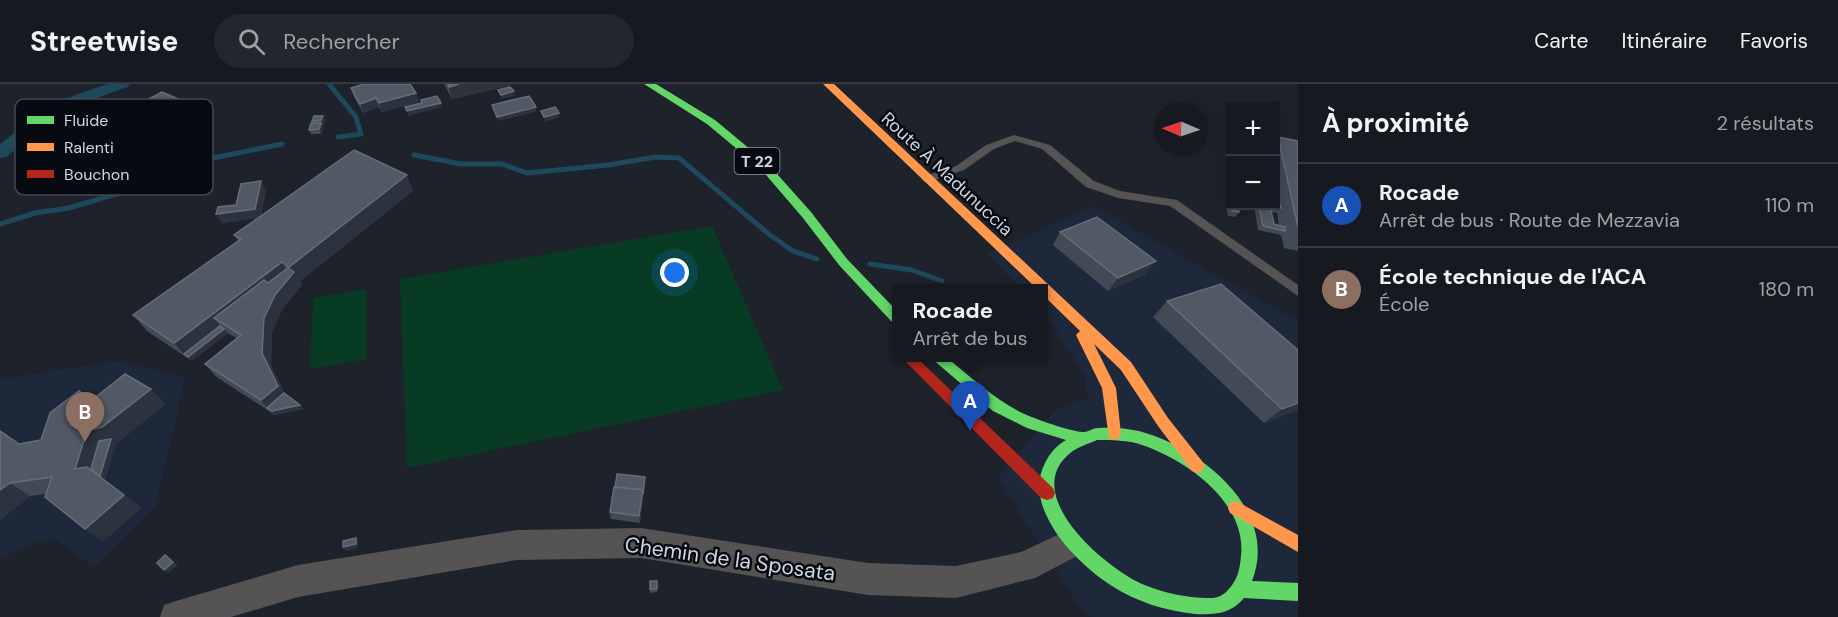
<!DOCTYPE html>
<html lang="fr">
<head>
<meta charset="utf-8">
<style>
  body { margin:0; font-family:"DM Sans",sans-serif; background:#23272d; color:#f1f3f6 }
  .controls { position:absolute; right:18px; top:18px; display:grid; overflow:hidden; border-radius:0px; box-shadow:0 3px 15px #0003 }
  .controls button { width:54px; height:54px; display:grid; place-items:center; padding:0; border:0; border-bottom:2px solid #35383e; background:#161a20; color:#f1f3f6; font:30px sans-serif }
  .compass { position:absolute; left:1154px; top:18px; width:54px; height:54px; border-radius:50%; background:#161a20; box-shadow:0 3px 15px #0003; rotate:272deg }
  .you { position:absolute; left:675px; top:189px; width:21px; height:21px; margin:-15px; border:4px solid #fff; border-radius:50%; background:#1a73e8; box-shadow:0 0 0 9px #1a73e833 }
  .badge { display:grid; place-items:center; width:39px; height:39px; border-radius:50%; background:#9298a1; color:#fff; font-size:20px; font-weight:700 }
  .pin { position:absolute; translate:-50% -50px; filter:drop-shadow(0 2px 3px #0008) }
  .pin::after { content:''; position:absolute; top:32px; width:21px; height:18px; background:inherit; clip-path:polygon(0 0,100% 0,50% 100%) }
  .popup { position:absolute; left:892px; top:200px; width:156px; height:78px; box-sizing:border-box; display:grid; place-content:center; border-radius:0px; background:#161a20; filter:drop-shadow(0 2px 4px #0005); font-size:20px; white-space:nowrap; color:#9ea1a5 }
  .popup b { font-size:22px; color:#f1f3f6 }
  .popup::after { content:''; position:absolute; left:50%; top:100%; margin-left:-12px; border:12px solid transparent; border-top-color:#161a20 }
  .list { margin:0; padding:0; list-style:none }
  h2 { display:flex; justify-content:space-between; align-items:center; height:78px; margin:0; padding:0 24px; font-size:26px }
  h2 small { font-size:20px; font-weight:400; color:#9ea1a5 }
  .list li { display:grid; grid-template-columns:39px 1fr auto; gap:18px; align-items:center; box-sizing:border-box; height:84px; padding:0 24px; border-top:2px solid #35383e }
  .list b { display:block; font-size:22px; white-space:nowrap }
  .list p { margin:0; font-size:20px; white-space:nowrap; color:#9ea1a5 }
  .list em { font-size:20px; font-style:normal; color:#9ea1a5 }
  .icon { flex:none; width:33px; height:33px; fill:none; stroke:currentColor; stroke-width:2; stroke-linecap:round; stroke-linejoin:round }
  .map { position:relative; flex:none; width:1298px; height:533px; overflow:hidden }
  header { display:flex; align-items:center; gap:36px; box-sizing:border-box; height:84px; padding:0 30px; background:#161a20; border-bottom:2px solid #35383e }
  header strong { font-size:28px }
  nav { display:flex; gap:33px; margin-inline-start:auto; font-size:21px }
  .search { width:420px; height:54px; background:#23272d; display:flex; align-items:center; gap:15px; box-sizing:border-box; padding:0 21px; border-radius:33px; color:#9ea1a5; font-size:22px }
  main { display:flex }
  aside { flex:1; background:#161a20 }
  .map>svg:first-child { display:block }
</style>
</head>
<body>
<header>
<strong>Streetwise</strong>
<div class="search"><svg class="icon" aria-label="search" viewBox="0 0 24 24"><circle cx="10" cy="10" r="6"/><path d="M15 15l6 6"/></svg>Rechercher</div>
<nav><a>Carte</a><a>Itinéraire</a><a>Favoris</a></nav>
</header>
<main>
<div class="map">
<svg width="1298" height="533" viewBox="0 0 1298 533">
  <rect width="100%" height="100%" fill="#1e222a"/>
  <g fill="#1d283b">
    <path d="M1093 122 1298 237V533H1092L1080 524 998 394 1054 327 1088 314 1085 291 1044 229V204H1020L987 170Z"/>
    <path d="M119 277 185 294 156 421 94 483 56 456 37 457 0 475V295Z"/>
  </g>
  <g fill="#083b24">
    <path d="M712 142 783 306 407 384 400 195Z"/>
    <path d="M366 205 367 275 310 285 313 214Z"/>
  </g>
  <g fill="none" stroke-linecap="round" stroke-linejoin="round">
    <g stroke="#1e485b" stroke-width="5">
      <path d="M329 0 356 33 361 50 338 53"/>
      <path d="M414 71 461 80H502L527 89 608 81 656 73 679 74 770 151 793 167 817 175"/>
      <path d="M0 140 35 129 69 124 143 102 198 77 282 60"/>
      <path d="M870 180 912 186 942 197"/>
    </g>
    <path fill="#1e485b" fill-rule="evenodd" d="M107 0H130L128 3 74 22 57 33 6 73 0 74V60L45 25 62 16Z"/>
    <path fill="#555354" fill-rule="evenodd" d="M1014 51 1050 61 1094 97 1120 107 1177 116 1298 201V212L1170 122 1118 114 1086 103 1042 65 1015 57 994 65 964 86 926 99 921 95 922 93 956 82 986 61Z"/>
    <path fill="#555354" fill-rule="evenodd" d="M641 444 868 479 956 482 1021 468 1068 446 1079 451 1083 461 1079 471 1035 494 956 514 868 511 641 474 517 476 298 513 231 533H160L164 521 176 517 298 481 517 446Z"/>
    <g fill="#63d668" fill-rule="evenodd">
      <path d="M644 0H656L715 36 769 81 811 128 847 175 896 226V239L891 237 839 181 803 134 761 85 707 40Z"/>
      <path d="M931 274H947C975 296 1002 323 1037 335 1047 339 1077 349 1085 348 1090 347 1093 344 1098 344 1111 343 1126 344 1139 347 1200 363 1280 426 1252 497L1298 499V517L1244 514C1231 530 1214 531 1195 530 1166 527 1137 518 1112 502 1078 481 1021 424 1045 379 1050 369 1056 362 1066 356L1027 344 993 327ZM1097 356C1112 356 1128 356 1142 361 1187 376 1247 419 1241 472 1240 482 1239 490 1234 498 1229 506 1223 513 1213 514 1190 515 1164 509 1142 500 1106 484 1020 412 1069 370 1077 363 1088 360 1097 356Z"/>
    </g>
    <g fill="#ff974d" fill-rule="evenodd">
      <path d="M823 0H834L1131 278 1168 334 1202 377 1205 382 1202 387 1197 389 1192 387 1158 342 1121 286 1094 260 1116 304 1121 350 1119 354 1114 356 1109 354 1102 304 1076 251 1080 247 1044 212V204H1036Z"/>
      <path d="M1236 417 1298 451V468L1230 429 1228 424 1230 419Z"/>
    </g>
    <path fill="#b3261e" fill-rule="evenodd" d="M902 274H917L1053 404 1055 409 1053 414 1047 416 1041 414Z"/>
  </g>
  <g fill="#424a56" fill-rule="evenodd">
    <path d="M444 0H515L452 15Z"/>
    <path d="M351 4 416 9 419 18 382 28 379 23 363 29 354 13Z"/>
    <path d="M145 17 190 20 195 29 179 39 151 26Z"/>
    <path d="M118 32 169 44 152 54 125 41Z"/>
    <path d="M323 32 325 36 323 41H322L323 44 321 50H311L309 46 313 39 312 37Z"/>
    <path d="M1278 53 1298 57V167L1284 164 1281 151 1258 146 1254 122H1275V56ZM1271 128 1277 129 1279 142 1274 140Z"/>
    <path d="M266 106 261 132 413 107 300 197 302 201 283 224 272 247 271 281 285 310 300 321 303 325 275 331 215 292 205 280 236 254 228 249 192 277 147 247 133 231 238 157 234 151 258 134 222 139 236 121Z"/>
    <path d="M1230 121 1239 128 1235 133 1228 132 1227 126Z"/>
    <path d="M1060 148 1146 190 1108 207 1053 161Z"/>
    <path d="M1167 217 1298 266V326L1264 339 1153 233Z"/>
    <path d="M165 320 118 358H115L116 359 105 396 141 424 103 457 85 445 47 410 30 412 0 436 19 360 41 356Z"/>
    <path d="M645 393 640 439 611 435 610 428Z"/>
    <path d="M650 505H657V508L650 509Z"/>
  </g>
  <g fill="#2d333e">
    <path d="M459 0H515L452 15 449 3Z"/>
    <path d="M514 7V12L502 15 501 11Z"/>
    <path d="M416 9 419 18 382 28 379 19Z"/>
    <path d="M376 14 379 23 363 29 360 20Z"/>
    <path d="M441 19 442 23 408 32 407 27Z"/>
    <path d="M190 20 195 29 179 39 174 30Z"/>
    <path d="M536 23V28L498 37 497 33Z"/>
    <path d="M559 29V33L545 38 544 33Z"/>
    <path d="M323 32 325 36 323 41 321 36Z"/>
    <path d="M164 35 169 44 152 54 146 45Z"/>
    <path d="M321 39 323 44 321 50 319 45Z"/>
    <path d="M407 91 413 107 300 197 302 201 283 224 272 247 271 281 287 314 267 324 261 316 264 234H214L223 246 224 245 228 249 192 277 188 273 184 270 187 274 174 259 282 178 290 193 293 190 289 183Z"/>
    <path d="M261 97 266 106 261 134 222 139 216 130 255 125Z"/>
    <path d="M1156 177 1146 190 1108 207 1118 194Z"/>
    <path d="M151 305 165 320 118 358H115L116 359 105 396 75 385 87 347Z"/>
    <path d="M1298 319V326L1264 339 1282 325Z"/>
    <path d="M300 321 303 325 275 331 272 327Z"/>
    <path d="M645 393 643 414 640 439 639 432Z"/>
    <path d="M10 399 30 412 0 436V406Z"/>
    <path d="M124 411 141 424 103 457 85 445Z"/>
    <path d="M356 454 358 458V464L346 467 343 463Z"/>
    <path d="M165 471 178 481 169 489 164 486Z"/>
  </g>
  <g fill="#515965" stroke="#656d79" stroke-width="1.5">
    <path d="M364 0H410L416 9 379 19 376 14 360 20 351 4Z"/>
    <path d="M448 0H459L449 3Z"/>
    <path d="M510 3 514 7 501 11 498 6Z"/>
    <path d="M162 8 190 20 174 30 145 17Z"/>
    <path d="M437 12 441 19 407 27 405 23 422 19 421 16Z"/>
    <path d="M529 12 536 23 497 33 492 21Z"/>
    <path d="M136 22 164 35 146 45 118 32Z"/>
    <path d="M555 23 559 29 544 33 541 27Z"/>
    <path d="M314 32H323L321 36 312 37Z"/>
    <path d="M311 39H321L319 45 309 46Z"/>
    <path d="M1278 53 1298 57V143Z"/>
    <path d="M354 66 407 91 289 183 282 178 174 259 133 231 241 155 234 151Z"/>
    <path d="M261 97 255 125 216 130 218 123 236 121 241 100Z"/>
    <path d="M1275 120 1280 121 1281 124 1270 122 1274 140 1285 143V147L1263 142 1259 122H1275Z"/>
    <path d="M1231 122H1238L1239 128 1232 127Z"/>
    <path d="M1097 133 1156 177 1118 194 1060 148Z"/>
    <path d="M288 184 294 188 275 211 264 234 262 269 278 302 261 316 205 280 241 251 214 234 264 196 268 199Z"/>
    <path d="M1221 200 1298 266V319L1282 325 1167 217Z"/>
    <path d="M220 242 224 245 188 273 184 270Z"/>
    <path d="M125 290 151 305 102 343 87 347 75 385 87 383 124 411 85 445 45 413 52 393 10 399 0 406V347L19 360 41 356 50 329 79 307 92 316Z"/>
    <path d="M284 309 300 321 272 327 267 324Z"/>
    <path d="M111 355 100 392 91 385 99 357Z"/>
    <path d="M617 390 645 393 643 410V406L615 403Z"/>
    <path d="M614 403 643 406 639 432 610 428Z"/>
    <path d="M356 454V460L343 463V457Z"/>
    <path d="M165 471 173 478 164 486 157 479Z"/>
    <rect x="650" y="497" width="7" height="8"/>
  </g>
  <g text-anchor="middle" stroke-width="5" stroke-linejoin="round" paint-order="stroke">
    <rect fill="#070a11" stroke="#949aa3" stroke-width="1.5" x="734.5" y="64" width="45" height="26" rx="4.5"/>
    <g font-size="16" font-weight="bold" fill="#d1d7e1">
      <text x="757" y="83">T 22</text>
    </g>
    <g font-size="18" fill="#d1d7e1" stroke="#070a11">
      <text transform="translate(947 90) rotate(43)" y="6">Route À Madunuccia</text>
    </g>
    <g font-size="21" fill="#d1d7e1" stroke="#070a11">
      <text transform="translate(730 475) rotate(8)" y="7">Chemin de la Sposata</text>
    </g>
  </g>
  <rect x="15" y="15" width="198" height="96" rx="9" fill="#070a11" stroke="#44484f" stroke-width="1.5"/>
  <rect x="27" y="32" width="27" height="8" fill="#63d668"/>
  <rect x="27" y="59" width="27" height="8" fill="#ff974d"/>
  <rect x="27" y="86" width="27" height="8" fill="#b3261e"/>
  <g font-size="16" fill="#d1d7e1">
    <text x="64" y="42">Fluide</text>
    <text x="64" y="69">Ralenti</text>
    <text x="64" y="96">Bouchon</text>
  </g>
</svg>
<div class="controls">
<button>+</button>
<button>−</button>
</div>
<svg class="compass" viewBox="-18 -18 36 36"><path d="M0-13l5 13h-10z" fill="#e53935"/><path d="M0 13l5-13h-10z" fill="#9ea1a5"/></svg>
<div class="you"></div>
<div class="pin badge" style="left:970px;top:347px;background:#1a4fb4">A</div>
<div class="popup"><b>Rocade</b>Arrêt de bus</div>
<div class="pin badge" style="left:85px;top:358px;background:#8d6e63">B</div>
</div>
<aside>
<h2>À proximité<small>2 résultats</small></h2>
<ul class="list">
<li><span class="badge" style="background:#1a4fb4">A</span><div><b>Rocade</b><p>Arrêt de bus · Route de Mezzavia</p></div><em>110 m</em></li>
<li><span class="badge" style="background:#8d6e63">B</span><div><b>École technique de l'ACA</b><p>École</p></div><em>180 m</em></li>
</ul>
</aside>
</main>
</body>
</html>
